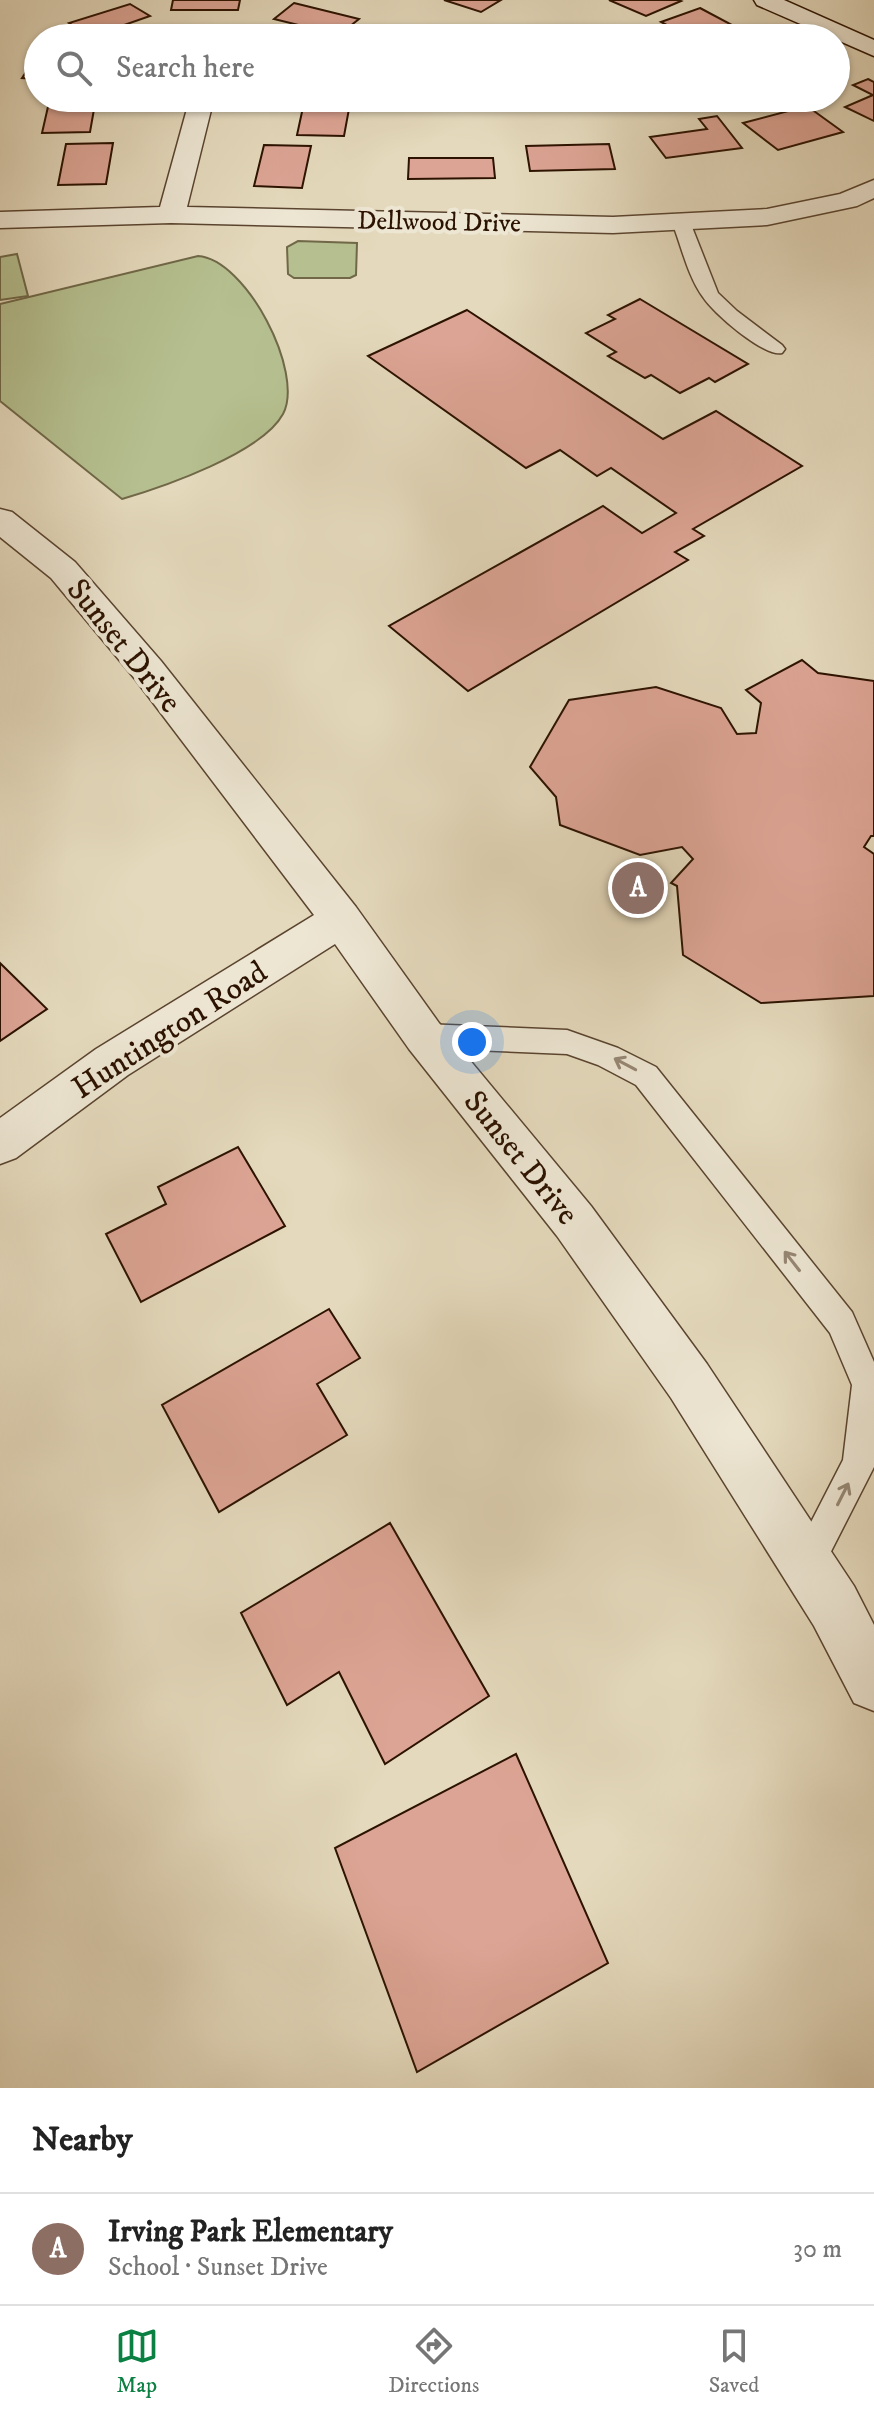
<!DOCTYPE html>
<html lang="en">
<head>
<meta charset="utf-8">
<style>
  body { margin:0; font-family:"IM FELL DW Pica",serif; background:#f2f2f2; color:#222 }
  .you { position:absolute; left:472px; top:1042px; width:28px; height:28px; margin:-20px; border:6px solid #fff; border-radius:50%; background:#1a73e8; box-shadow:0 0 0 12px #1a73e833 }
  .badge { display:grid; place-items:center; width:52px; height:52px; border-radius:50%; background:#0b8043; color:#fff; font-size:26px; font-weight:700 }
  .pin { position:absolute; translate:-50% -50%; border:4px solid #fff; box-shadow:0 2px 8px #0006 }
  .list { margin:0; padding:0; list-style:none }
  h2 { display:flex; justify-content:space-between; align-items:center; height:104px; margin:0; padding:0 32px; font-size:34px }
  h2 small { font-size:26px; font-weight:400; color:#767676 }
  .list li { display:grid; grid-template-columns:52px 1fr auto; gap:24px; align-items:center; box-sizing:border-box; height:112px; padding:0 32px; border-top:2px solid #e0e0e0 }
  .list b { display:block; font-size:30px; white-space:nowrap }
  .list p { margin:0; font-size:26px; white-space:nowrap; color:#767676 }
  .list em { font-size:26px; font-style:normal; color:#767676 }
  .icon { flex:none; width:44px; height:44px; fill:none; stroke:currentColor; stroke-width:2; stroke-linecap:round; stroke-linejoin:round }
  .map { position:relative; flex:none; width:874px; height:2088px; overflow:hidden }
  .search { position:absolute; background:#fff; box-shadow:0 2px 6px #0004; left:24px; right:24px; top:24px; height:88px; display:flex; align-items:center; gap:20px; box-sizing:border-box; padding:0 28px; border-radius:44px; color:#767676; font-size:30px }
  .sheet { height:216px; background:#fff }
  nav { display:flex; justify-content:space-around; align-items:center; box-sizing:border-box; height:112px; border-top:2px solid #e0e0e0; background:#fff; font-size:22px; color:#767676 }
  nav a { display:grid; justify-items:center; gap:4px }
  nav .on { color:#0b8043 }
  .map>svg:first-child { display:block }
</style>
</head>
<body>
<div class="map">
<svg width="874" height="2088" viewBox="0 0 874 2088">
  <rect width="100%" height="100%" fill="#e4d9bc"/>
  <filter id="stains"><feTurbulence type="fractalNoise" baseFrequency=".0025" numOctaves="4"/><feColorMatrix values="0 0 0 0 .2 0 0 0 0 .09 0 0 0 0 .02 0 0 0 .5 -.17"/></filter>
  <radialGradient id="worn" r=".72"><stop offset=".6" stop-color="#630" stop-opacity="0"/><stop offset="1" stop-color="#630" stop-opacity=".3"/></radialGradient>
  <g fill="#b5bf8f" stroke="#706848" stroke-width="2">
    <path d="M298 241 357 243 356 275 350 278H294L288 274 287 247Z"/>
    <path d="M17 254 28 296 0 300V257Z"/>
    <path d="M198 256C246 259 305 373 283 414 262 453 163 487 122 499L0 401V304Z"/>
  </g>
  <g fill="#dca494" stroke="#2c1200" stroke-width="2">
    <path d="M173 0H240L238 10H171Z"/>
    <path d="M444 0H501L481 12Z"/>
    <path d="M609 0H678L681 1 646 16Z"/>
    <path d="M294 3 359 19 339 35 274 19Z"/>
    <path d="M130 4 150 16 90 37 69 23Z"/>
    <path d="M700 8 734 26 701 38H691L661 22Z"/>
    <path d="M38 54V79L22 78Z"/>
    <path d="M868 79 874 82V121L845 107 873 95 853 85Z"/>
    <path d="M50 98H96L90 132 42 133Z"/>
    <path d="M305 98H351L344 136 297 135Z"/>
    <path d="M807 106 843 132 778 150 743 123Z"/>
    <path d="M717 116 742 148 666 158 650 137 707 129 699 119Z"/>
    <path d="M113 143 106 184 58 185 66 144Z"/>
    <path d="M609 144 615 169 530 171 526 146Z"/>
    <path d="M264 145 311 146 302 188 254 186Z"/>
    <path d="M409 158H493L495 178 408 179Z"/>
    <path d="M640 299 748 364 715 382 709 378 680 393 651 375 645 378 608 356 616 352 586 333 615 319 608 315Z"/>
    <path d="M467 310 663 439 716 411 802 466 693 529 704 536 675 552 688 560 468 691 389 626 603 506 642 533 676 513 611 468 597 476 560 450 526 468 368 356Z"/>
    <path d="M802 660 818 673 874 681V836H871L864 847 874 854V996L761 1003 683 955 677 886 671 883 693 859 682 847 640 855 560 825 556 797 530 767 569 700 656 687 721 708 737 734 756 733 761 703 746 690Z"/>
    <path d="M0 963 47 1009 0 1041Z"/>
    <path d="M238 1147 285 1226 141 1302 106 1234 166 1204 158 1187Z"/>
    <path d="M329 1309 360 1358 317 1384 347 1435 219 1512 162 1405Z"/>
    <path d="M390 1523 489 1696 385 1764 339 1672 287 1705 241 1613Z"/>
    <path d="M516 1754 608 1963 417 2072 335 1848Z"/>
  </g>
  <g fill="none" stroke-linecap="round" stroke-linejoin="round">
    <g stroke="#5a442f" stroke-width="3">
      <g id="lane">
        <path d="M681 217 690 222 718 293 737 311 782 345 785 349 782 353C764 357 713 313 703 297 688 277 681 245 672 222Z"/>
        <path d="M424 1024 567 1030 618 1048 656 1067 852 1312 874 1362V1467L819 1575 807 1580 795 1575 790 1563 843 1460 852 1385 830 1333 636 1085 598 1065 567 1054 424 1048 414 1044 410 1036 414 1028Z"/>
      </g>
    </g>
    <g stroke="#5a442f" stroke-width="3">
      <g id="street">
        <path d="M190 98H214L187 207 613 217 767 209 840 194 874 180V198L857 206 767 225 613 233 171 223 0 228V212L160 207Z"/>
        <path d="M0 509 12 512 75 562 161 661 356 907 439 1023 591 1206 707 1364 854 1586 874 1625V1711L854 1703 814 1626 671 1398 557 1236 409 1049 335 944 128 1075 16 1158 0 1164V1118L96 1049 314 915 135 679 51 578 0 537Z"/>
      </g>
    </g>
    <g stroke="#2c1200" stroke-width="3">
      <path id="secondary" d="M754 0H784L874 40V56L757 5Z"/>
    </g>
    <use href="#lane" fill="#ede6d3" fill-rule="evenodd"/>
    <use href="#street" fill="#ede6d3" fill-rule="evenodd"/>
    <use href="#secondary" fill="#ede6d3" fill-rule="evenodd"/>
  </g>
  <defs><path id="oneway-shaft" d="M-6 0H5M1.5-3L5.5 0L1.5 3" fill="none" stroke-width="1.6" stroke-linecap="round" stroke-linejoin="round" transform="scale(2)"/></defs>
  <g stroke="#968774">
    <use href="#oneway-shaft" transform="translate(625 1064) rotate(-152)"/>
    <use href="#oneway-shaft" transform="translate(792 1261) rotate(-128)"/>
    <use href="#oneway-shaft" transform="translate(843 1494) rotate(-63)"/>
  </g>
  <g text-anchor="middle" stroke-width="8" stroke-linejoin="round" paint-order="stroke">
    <g font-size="26" fill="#2c1200" stroke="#ede6d3">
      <text transform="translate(439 221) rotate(1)" y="9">Dellwood Drive</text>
    </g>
    <g font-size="32" fill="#2c1200" stroke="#ede6d3">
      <text transform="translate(125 645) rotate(51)" y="11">Sunset Drive</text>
      <text transform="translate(169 1029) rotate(-33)" y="11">Huntington Road</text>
      <text transform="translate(522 1157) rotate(51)" y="11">Sunset Drive</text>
    </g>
  </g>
  <rect width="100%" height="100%" filter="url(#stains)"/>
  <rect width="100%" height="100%" fill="url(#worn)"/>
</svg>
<div class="you"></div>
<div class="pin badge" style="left:638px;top:888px;background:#8d6e63">A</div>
<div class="search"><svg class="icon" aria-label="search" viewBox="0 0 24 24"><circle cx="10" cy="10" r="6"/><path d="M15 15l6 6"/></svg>Search here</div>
</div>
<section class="sheet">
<h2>Nearby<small></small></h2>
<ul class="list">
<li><span class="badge" style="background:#8d6e63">A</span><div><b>Irving Park Elementary</b><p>School · Sunset Drive</p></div><em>30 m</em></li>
</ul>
</section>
<nav>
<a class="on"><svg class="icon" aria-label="map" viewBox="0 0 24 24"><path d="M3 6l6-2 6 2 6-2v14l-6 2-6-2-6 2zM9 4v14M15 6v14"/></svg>Map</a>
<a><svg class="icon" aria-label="directions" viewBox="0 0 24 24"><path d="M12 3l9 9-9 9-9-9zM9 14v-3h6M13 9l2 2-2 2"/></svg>Directions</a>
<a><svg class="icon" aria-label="saved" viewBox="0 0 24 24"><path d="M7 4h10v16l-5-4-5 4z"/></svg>Saved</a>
</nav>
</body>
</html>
